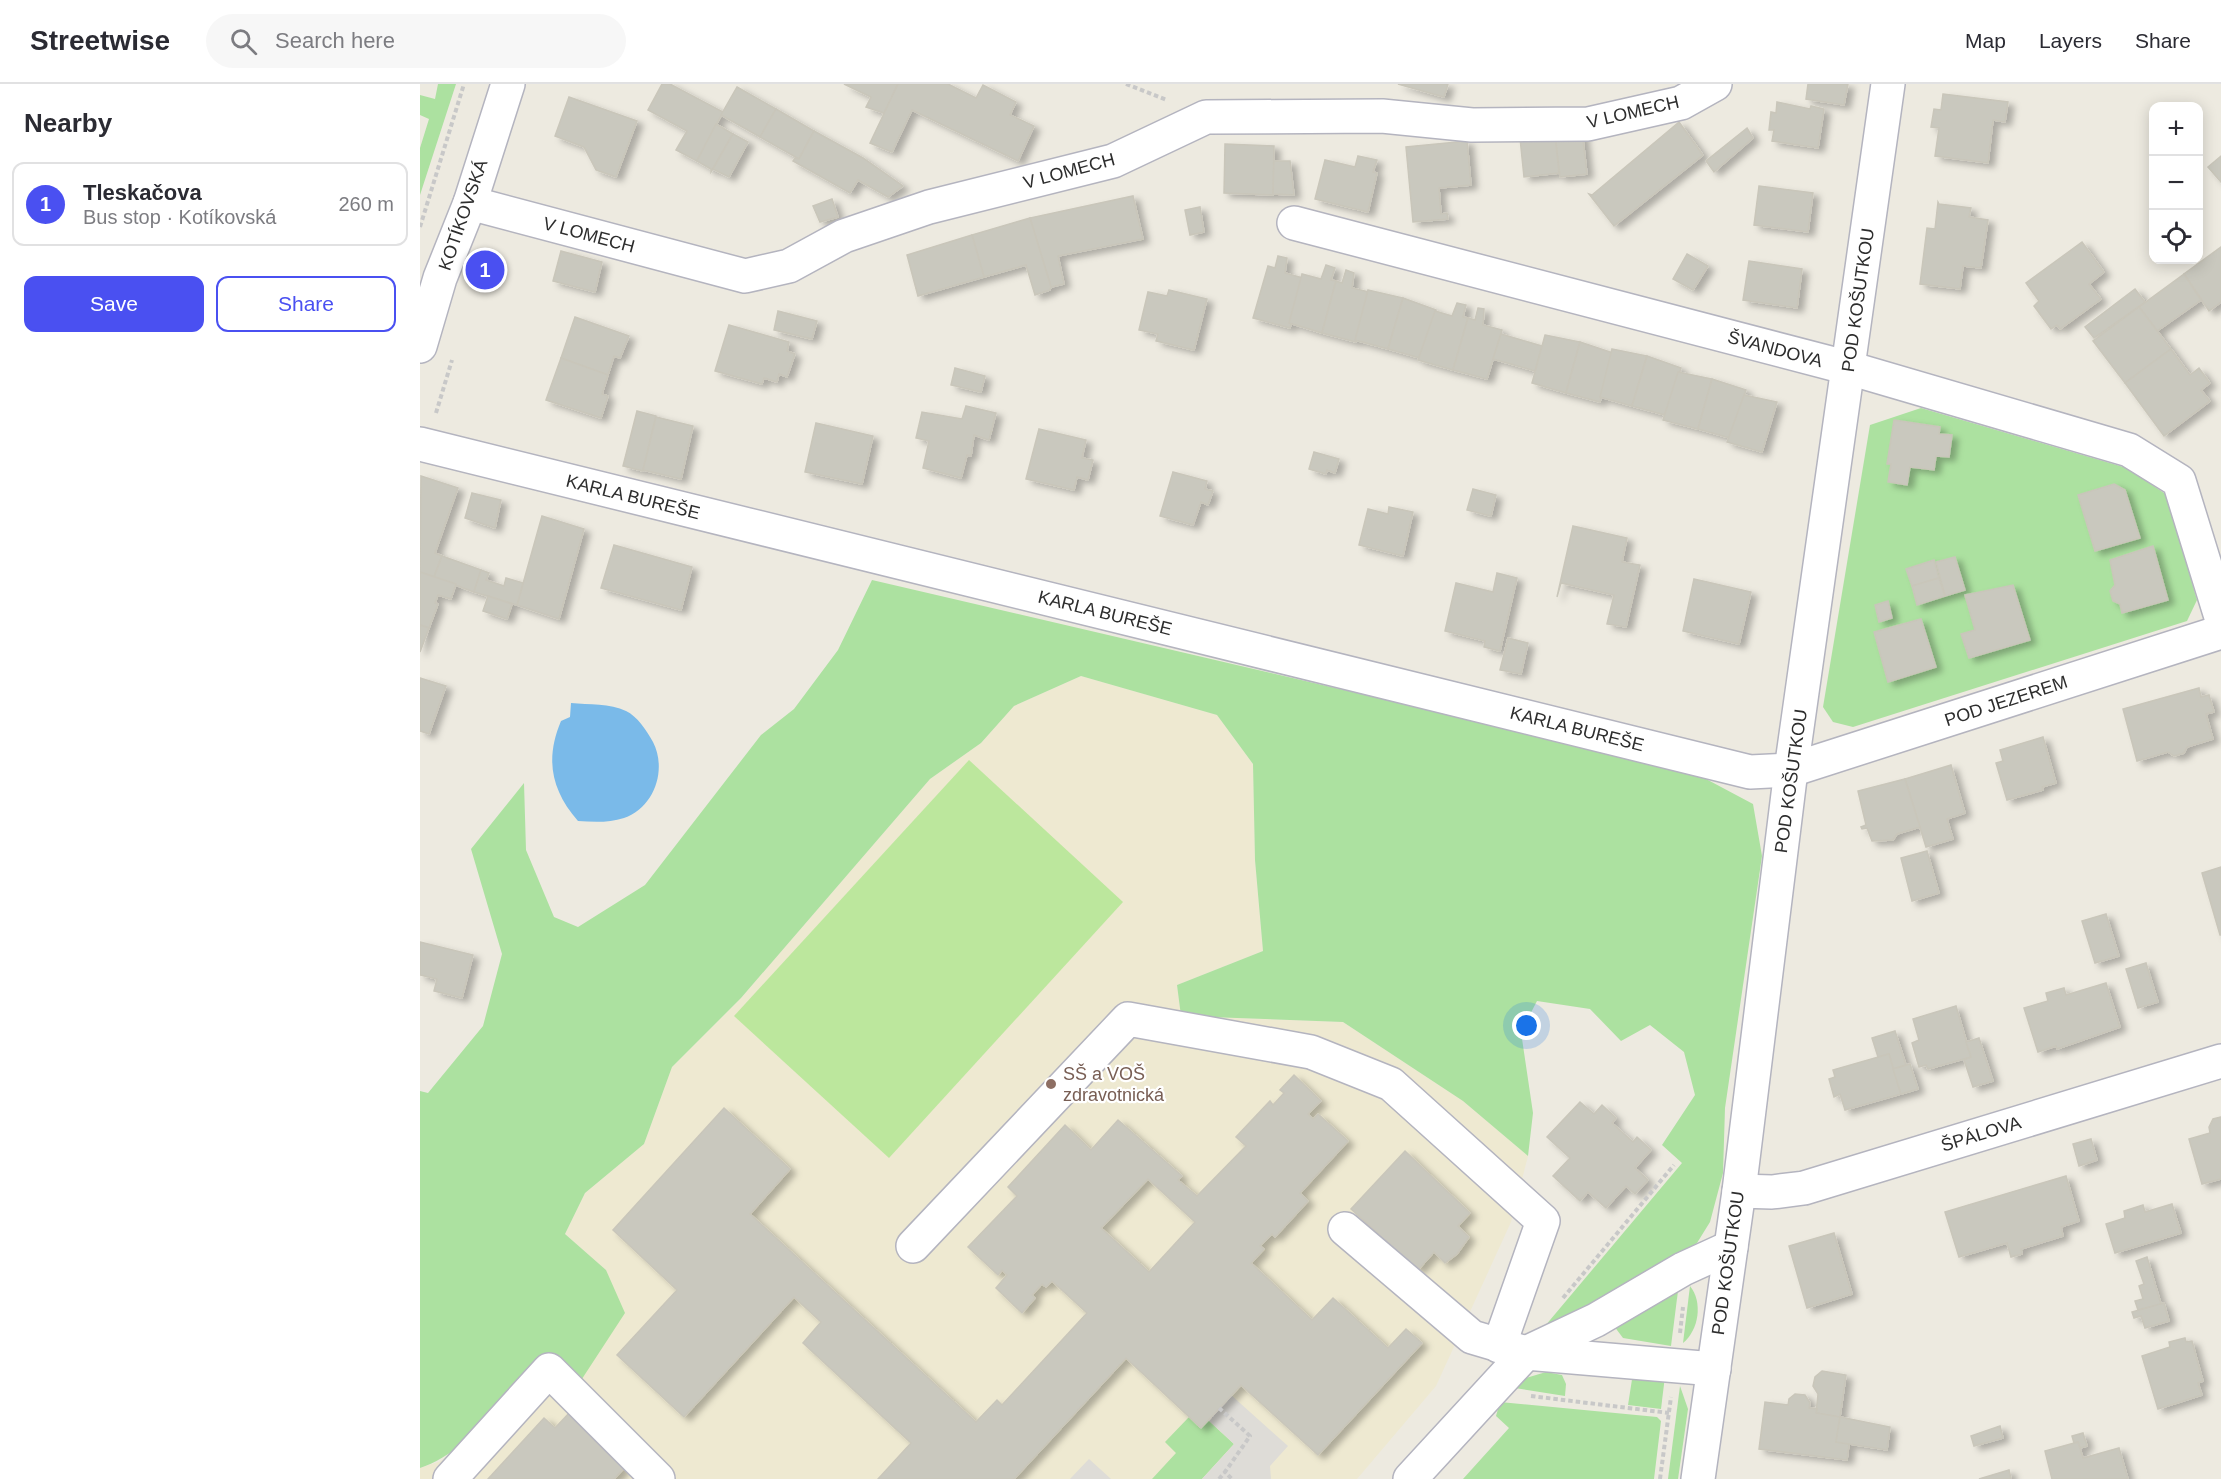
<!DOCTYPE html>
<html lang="en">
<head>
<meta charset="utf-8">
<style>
  body { margin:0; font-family:Helvetica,sans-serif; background:#f7f7f7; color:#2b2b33 }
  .controls { position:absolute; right:18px; top:18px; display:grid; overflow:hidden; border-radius:12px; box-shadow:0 3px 15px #0003 }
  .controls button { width:54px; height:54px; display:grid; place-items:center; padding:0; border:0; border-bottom:2px solid #e1e1e2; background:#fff; color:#2b2b33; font:30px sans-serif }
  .you { position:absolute; left:1107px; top:942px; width:21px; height:21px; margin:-15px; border:4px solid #fff; border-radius:50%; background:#1a73e8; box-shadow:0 0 0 9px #1a73e833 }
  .badge { display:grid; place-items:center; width:39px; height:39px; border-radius:50%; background:#4a50f1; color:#fff; font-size:20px; font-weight:700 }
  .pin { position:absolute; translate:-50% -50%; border:3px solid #fff; box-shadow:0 2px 6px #0006 }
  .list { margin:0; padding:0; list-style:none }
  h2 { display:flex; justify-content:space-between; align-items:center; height:78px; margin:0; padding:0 24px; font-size:26px }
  h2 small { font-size:20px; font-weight:400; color:#7c7c81 }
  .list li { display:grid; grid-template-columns:39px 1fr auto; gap:18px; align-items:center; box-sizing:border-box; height:84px; margin:0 12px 12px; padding:0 12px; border:2px solid #e1e1e2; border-radius:12px }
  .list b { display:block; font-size:22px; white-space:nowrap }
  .list p { margin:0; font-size:20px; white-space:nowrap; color:#7c7c81 }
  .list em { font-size:20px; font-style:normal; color:#7c7c81 }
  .actions { display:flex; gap:12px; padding:18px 24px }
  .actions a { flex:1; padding:14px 0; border:2px solid #4a50f1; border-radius:12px; text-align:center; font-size:21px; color:#4a50f1 }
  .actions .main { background:#4a50f1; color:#fff }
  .icon { flex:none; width:33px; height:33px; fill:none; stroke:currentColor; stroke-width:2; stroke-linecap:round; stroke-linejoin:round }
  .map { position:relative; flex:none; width:1801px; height:1395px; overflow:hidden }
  header { display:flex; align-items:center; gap:36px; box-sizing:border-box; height:84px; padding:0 30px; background:#fff; border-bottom:2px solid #e1e1e2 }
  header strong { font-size:28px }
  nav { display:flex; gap:33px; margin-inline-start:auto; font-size:21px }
  .search { width:420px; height:54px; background:#f7f7f7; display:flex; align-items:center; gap:15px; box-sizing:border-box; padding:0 21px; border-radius:33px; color:#7c7c81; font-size:22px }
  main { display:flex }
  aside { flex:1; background:#fff }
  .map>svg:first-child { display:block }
</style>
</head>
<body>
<header>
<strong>Streetwise</strong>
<div class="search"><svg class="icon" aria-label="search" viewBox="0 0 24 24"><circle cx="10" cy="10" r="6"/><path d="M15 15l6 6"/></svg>Search here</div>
<nav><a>Map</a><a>Layers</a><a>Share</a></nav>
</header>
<main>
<aside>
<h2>Nearby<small></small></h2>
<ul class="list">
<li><span class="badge">1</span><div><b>Tleskačova</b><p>Bus stop · Kotíkovská</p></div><em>260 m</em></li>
</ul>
<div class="actions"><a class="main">Save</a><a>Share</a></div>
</aside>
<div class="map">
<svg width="1801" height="1395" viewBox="0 0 1801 1395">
  <defs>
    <filter id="shadow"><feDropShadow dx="6" dy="4" stdDeviation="3" flood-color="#0004"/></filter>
  </defs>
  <rect width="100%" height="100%" fill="#edeae0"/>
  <path fill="#eee9d1" d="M661 592 797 631 833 680 835 776 843 867 757 901 761 932 923 938 1043 1017 1108 1072 1091 1138 1016 1302 937 1395H0V1384L21 1377 90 1317 136 1271 158 1301 186 1186 145 1150 165 1109 224 1060 252 983 321 914 510 695 561 659 594 622Z"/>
  <g fill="#ace1a0">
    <path d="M18 0H36L0 111V64L9 35 0 31V11L15 15Z"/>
    <path d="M1501 324 1707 384 1747 411 1777 516 1767 537 1433 643 1413 638 1403 623 1450 341Z"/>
    <path d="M452 496 1271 687 1333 720 1342 772 1305 1024 1303 1089 1290 1138 1277 1159 1143 1239 1125 1242 1262 1079 1242 1061 1275 1011 1264 968 1230 941 1201 957 1170 925 1117 917 1101 948 1113 1029 1108 1072 1043 1017 923 938 761 932 757 901 843 867 835 776 833 680 797 631 661 592 594 622 561 659 510 695 321 914 252 983 224 1060 165 1109 145 1150 186 1186 205 1229 158 1301 136 1271C101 1306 46 1369 0 1384V1007L8 1009 63 942 82 870 51 765 104 699 106 766 134 833 158 843 225 801 341 651 374 625 418 566Z"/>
    <path d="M1259 1199 1251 1262 1203 1254 1194 1242Z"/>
    <path d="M1270 1202C1283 1218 1279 1246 1263 1259Z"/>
    <path d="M1126 1288 1142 1291 1146 1300 1145 1312 1095 1304 1106 1294Z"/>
    <path d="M1213 1289 1245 1292 1241 1325 1208 1321Z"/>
    <path d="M1260 1302 1268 1325 1258 1395H1248Z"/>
    <path d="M1080 1318 1237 1333 1241 1337 1234 1395H1043L1089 1344 1076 1332Z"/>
    <path d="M769 1333 780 1344 788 1336 814 1360 782 1395H732L756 1369 745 1358Z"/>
  </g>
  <path fill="#bce79d" d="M549 676 703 818 469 1074 314 932Z"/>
  <g fill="#dedcd7">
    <path d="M811 1311 868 1362 850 1382 851 1395H782L814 1360 788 1336Z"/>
    <path d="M669 1375 691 1395H650Z"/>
  </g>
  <path fill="#7abae9" d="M151 619C169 621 190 619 206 627 217 632 227 647 233 658 247 685 235 723 204 734 189 739 173 738 158 737 131 706 125 675 141 637L150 633Z"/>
  <g fill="#c9c8be" stroke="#c9c6ba" stroke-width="1.5" fill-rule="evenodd" filter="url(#shadow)">
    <path d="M242 0H250L303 28 277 77 256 66 267 47 228 26Z"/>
    <path d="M424 0H478L464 29 446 23 451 13Z"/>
    <path d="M478 0H528L556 14 563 1 596 18 590 31 614 42 598 77 492 26 472 68 450 59Z"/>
    <path d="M978 0H1028L1024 13Z"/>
    <path d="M1388 0H1428L1424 21 1386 15Z"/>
    <path d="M317 3 356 25 340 53 301 31Z"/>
    <path d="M1523 10 1588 18 1585 38 1573 36 1568 79 1515 72 1519 44 1511 43 1514 25 1521 26Z"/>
    <path d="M149 13 217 37 196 93 176 86 164 63 135 52Z"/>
    <path d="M1357 18 1390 25 1391 22 1404 25 1398 64 1352 57 1354 46H1349L1351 28 1356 29Z"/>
    <path d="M356 25 394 47 379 75 340 53Z"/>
    <path d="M1259 38 1283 71 1194 142 1169 110 1172 111Z"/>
    <path d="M296 40 313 50 291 88V85L277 77Z"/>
    <path d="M1327 44 1333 54 1294 88 1286 77Z"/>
    <path d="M1162 46 1167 90 1140 93 1135 51Z"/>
    <path d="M394 47 443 74 483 102 468 113 438 96 430 109 373 77 375 74 379 75Z"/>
    <path d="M313 50 328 58 309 93 293 85Z"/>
    <path d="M1135 51 1139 89 1104 93 1100 54Z"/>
    <path d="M1047 57 1051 101 1019 104 1021 130 1027 129 1028 135 993 138 986 63Z"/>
    <path d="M805 60 854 62 853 111 804 109Z"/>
    <path d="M938 72 957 76 953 88 957 89 948 128 895 115 905 76 935 83Z"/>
    <path d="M1801 72V98L1788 83Z"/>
    <path d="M854 77H870L874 111 853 110Z"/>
    <path d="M1339 102 1393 109 1388 148 1334 141Z"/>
    <path d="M713 112 723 155 638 172 644 200 631 203 610 134Z"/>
    <path d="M412 115 418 133 400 138 393 122Z"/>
    <path d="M1518 118 1519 120 1551 124 1549 133 1568 136 1561 184 1543 182 1540 205 1500 200 1507 144 1515 145Z"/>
    <path d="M780 123 784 148 770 151 765 126Z"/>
    <path d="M610 134 631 203 630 206 615 211 606 181 564 193 552 151Z"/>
    <path d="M552 151 564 193 498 212 487 171Z"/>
    <path d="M1662 158 1684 188 1669 200 1681 215 1640 245 1637 241 1631 245 1614 222 1619 217 1606 199Z"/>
    <path d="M1801 163V218L1789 227 1764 190Z"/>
    <path d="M141 167 182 178 175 208 133 197Z"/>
    <path d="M1267 170 1288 182 1273 206 1253 195Z"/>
    <path d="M858 172 867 174 865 189 883 194 870 244 833 234 848 182 855 184Z"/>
    <path d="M1329 177 1382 185 1377 224 1323 216Z"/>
    <path d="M906 181 915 184 911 196 916 197 902 249 869 239 882 190 901 195Z"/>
    <path d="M926 186 934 189 932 204 949 208 936 258 902 249 916 197 922 199Z"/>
    <path d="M1764 190 1781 216 1737 247 1719 223Z"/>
    <path d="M1715 205 1725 218 1674 254 1665 243Z"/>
    <path d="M749 206 787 215 774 266 736 257 738 250 719 246 728 208 747 212Z"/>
    <path d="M948 206 983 214 968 265 935 256Z"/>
    <path d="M983 214 1016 226 1000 274 968 265Z"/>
    <path d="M1037 219 1046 221 1043 233 1048 234 1033 286 998 276 1015 227 1032 232Z"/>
    <path d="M1719 223 1751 265 1705 299 1673 257Z"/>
    <path d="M1058 224 1064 225 1063 241 1082 246 1067 295 1033 286 1048 234 1055 236Z"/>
    <path d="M358 227 397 237 392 255 354 246Z"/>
    <path d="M155 233 209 252 200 274 194 272 188 291 141 274Z"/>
    <path d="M309 241 369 258 367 267 375 270 367 293 359 290 357 298 344 294 342 300 295 287Z"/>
    <path d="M1081 250 1122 262 1115 287 1073 275Z"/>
    <path d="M1125 251 1160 258 1146 309 1112 299Z"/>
    <path d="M1160 258 1193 269 1180 318 1146 309Z"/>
    <path d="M1192 265 1227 272 1212 322 1180 313Z"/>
    <path d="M1751 265 1770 291 1779 284 1790 299 1781 306 1790 317 1744 352 1705 299Z"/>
    <path d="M1227 272 1261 284 1245 331 1212 322Z"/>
    <path d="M141 274 188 291 182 310 188 312 181 334 126 316Z"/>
    <path d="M535 284 565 292 561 308 531 301Z"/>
    <path d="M1258 288 1292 295 1278 345 1243 336Z"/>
    <path d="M1292 295 1326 306 1310 354 1278 345Z"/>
    <path d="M1324 311 1357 318 1342 368 1307 358Z"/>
    <path d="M546 322 576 329 569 356 554 351 551 372 547 371 541 394 503 384 509 357 496 354 502 328 542 335Z"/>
    <path d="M217 327 236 332 223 387 203 382Z"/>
    <path d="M236 333 273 342 261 395 223 386Z"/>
    <path d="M1474 336 1520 343 1519 350 1532 351 1529 373 1516 372 1514 386 1490 383 1487 401 1468 398 1471 380H1467Z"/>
    <path d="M396 339 453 352 442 400 385 388Z"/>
    <path d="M619 345 666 356 662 374 673 376 668 396 657 393 654 406 606 395Z"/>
    <path d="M894 368 919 375 915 389 907 386 906 390 889 385Z"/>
    <path d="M753 388 787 397 785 405 793 407 788 421 781 418 773 441 740 432Z"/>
    <path d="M1 392 38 404 15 469 22 472 14 493 0 488Z"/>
    <path d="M1694 400 1705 406 1720 454 1675 467 1658 411Z"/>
    <path d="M1053 405 1076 411 1071 432 1047 426Z"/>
    <path d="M52 409 81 416 75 444 45 434Z"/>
    <path d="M969 423 993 428 983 472 939 461 948 425 968 430Z"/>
    <path d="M122 432 164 445 139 535 97 521Z"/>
    <path d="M1153 442 1207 454 1202 478 1220 481 1206 543 1187 540 1194 511 1141 499 1137 513Z"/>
    <path d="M194 461 272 483 261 526 181 504Z"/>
    <path d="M1733 462 1748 516 1702 529 1700 520 1693 517 1690 507 1695 501 1690 476Z"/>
    <path d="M22 472 61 486 54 508 14 493Z"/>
    <path d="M1535 473 1545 506 1525 512 1516 478Z"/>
    <path d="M1514 476 1519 494 1492 502 1486 485Z"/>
    <path d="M61 486 69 489 66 496 84 502 86 494 103 499 97 521 54 508Z"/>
    <path d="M0 488 36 500 31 515 18 511 15 519 18 520 9 544 0 541Z"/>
    <path d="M1077 489 1097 494 1080 567 1064 563 1065 557 1025 547 1036 499 1073 508Z"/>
    <path d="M1519 494 1525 512 1497 521 1492 502Z"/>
    <path d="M1274 495 1331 508 1319 560 1263 547Z"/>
    <path d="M1593 501 1610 556 1549 574 1541 550 1555 546 1545 511Z"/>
    <path d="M68 512 92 520 87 535 63 527Z"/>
    <path d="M1468 517 1472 534 1459 538 1455 521Z"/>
    <path d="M1501 535 1516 583 1468 598 1454 548Z"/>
    <path d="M0 541 9 544 0 568Z"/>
    <path d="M1088 554 1108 559 1101 590 1080 586Z"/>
    <path d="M0 594 26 602 9 650 0 647Z"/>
    <path d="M1779 604 1781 613 1789 611 1794 628 1786 630 1793 655 1767 663 1764 669 1754 672 1748 668 1717 677 1703 625Z"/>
    <path d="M1623 653 1636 699 1622 703 1623 706 1587 716 1576 679 1583 677 1580 666Z"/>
    <path d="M1531 681 1545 729 1527 735 1533 755 1506 763 1485 695Z"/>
    <path d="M1485 695 1500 743 1477 750 1473 756 1452 757 1447 744 1442 745 1441 743 1446 741 1438 707Z"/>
    <path d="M1507 767 1519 809 1492 817 1481 774Z"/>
    <path d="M1801 783V851H1800L1782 789Z"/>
    <path d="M1686 830 1699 872 1675 879 1662 837Z"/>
    <path d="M0 858 53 871 42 914 14 907 17 895 0 891Z"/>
    <path d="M1726 879 1738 918 1718 924 1706 885Z"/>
    <path d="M1686 899 1700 943 1637 965 1636 962 1618 968 1604 924 1628 917 1626 909 1644 904 1646 911Z"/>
    <path d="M1536 922 1551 973 1508 985 1506 981 1499 983 1492 959 1499 956 1493 935Z"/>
    <path d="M1475 947 1486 981 1473 985 1469 970 1458 973 1452 954Z"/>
    <path d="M1559 954 1573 997 1553 1003 1544 976 1551 973 1546 958Z"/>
    <path d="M1469 970 1481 1010 1425 1026 1420 1010 1414 1013 1409 995 1415 993 1413 986Z"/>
    <path d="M1490 980 1498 1005 1481 1010 1473 985Z"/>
    <path d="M874 991 901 1017 888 1030 893 1035 898 1030 928 1057 880 1109 888 1117 855 1153 852 1150 840 1162 844 1165 831 1179 892 1236 913 1214 968 1264 986 1245 1002 1259 898 1371 821 1301 781 1344 706 1274 594 1395H458L491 1359 383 1259 401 1238 374 1213 264 1333 197 1271 257 1206 193 1146 304 1024 370 1085 330 1130 556 1338 577 1316 582 1321 667 1229 632 1197 626 1203 622 1200 612 1211 615 1214 602 1229 576 1204 587 1191 582 1186 578 1191 548 1163 597 1112 588 1103 645 1041 671 1066 698 1036 762 1092 758 1096 777 1112 826 1062 816 1053 850 1017 853 1021 864 1009 860 1006ZM728 1095 775 1138 729 1188 681 1144Z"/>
    <path d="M1160 1018 1174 1030 1182 1021 1196 1034 1192 1039 1213 1058 1217 1053 1231 1066 1215 1084 1228 1096 1215 1110 1206 1102 1186 1124 1168 1108 1160 1117 1133 1092 1150 1074 1127 1053Z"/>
    <path d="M1801 1033V1095L1782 1100 1769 1055 1790 1049 1789 1043 1793 1035Z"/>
    <path d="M1671 1055 1677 1076 1659 1082 1653 1060Z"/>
    <path d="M985 1067 1050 1129 1038 1142 1049 1153 1037 1170 1025 1179 1014 1168 998 1186 931 1125Z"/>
    <path d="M1646 1092 1659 1137 1641 1143 1643 1152 1601 1165 1602 1170 1591 1173 1587 1159 1539 1173 1525 1128Z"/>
    <path d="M1752 1120 1761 1149 1695 1169 1686 1140 1705 1134 1704 1127 1723 1121 1725 1128Z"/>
    <path d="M1414 1149 1432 1210 1387 1224 1369 1162Z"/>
    <path d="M1727 1173 1741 1220 1718 1226 1715 1217 1723 1215 1719 1202 1724 1200 1716 1177Z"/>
    <path d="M1744 1219 1749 1237 1725 1244 1721 1232 1714 1234 1712 1228Z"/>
    <path d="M1765 1254 1766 1258 1772 1257 1776 1272 1783 1297 1778 1299 1782 1311 1738 1325 1722 1272 1750 1263 1749 1258Z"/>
    <path d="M1402 1287 1426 1291 1420 1333 1396 1329 1398 1310 1393 1302 1395 1293Z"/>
    <path d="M1375 1310 1385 1311 1390 1319 1389 1324 1397 1325 1396 1329 1420 1333 1416 1358 1429 1360 1427 1376 1339 1365 1345 1318 1368 1321 1369 1315Z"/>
    <path d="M151 1327 178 1352 174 1356 204 1384 194 1395H68L124 1334 135 1344Z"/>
    <path d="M1420 1333 1470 1343 1467 1366 1416 1358Z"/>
    <path d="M1580 1342 1583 1354 1554 1362 1551 1352Z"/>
    <path d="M1663 1349 1667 1362 1660 1364 1658 1358 1654 1359 1652 1352Z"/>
    <path d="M1658 1358 1663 1374 1699 1364 1708 1395H1632L1625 1367Z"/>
    <path d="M1589 1386 1591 1395H1559Z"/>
  </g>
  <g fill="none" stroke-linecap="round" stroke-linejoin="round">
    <g stroke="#b4b4bf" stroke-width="36">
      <g id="minor">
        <path d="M50 119 325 192 369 182 424 152 509 123 693 77 786 33 962 32 1052 41 1168 40 1261 19 1295 0"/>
        <path d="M874 139 1429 284 1709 366 1759 397 1801 533"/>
        <path d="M0 262 20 194 50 119 88 0"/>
        <path d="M0 360 1330 688 1371 686 1801 548"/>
        <path d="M1319 1107 1352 1108 1384 1104 1801 977"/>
        <path d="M925 1145 1052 1253 1106 1269 1294 1285"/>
        <path d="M493 1162 708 935 891 968 971 1000 1123 1137 1079 1262"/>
        <path d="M30 1395 129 1286 238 1395"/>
        <path d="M990 1395 1106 1269 1176 1236 1263 1185 1311 1163"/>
        <path d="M1278 1395 1319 1107 1371 686 1468 0"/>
      </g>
    </g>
    <g stroke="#c8c8c8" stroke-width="4" stroke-dasharray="4.5 3" stroke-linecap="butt">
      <path d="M706 0 747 16"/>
      <path d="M0 143 44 0"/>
      <path d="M16 329 32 276"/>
      <path d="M1143 1214 1254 1081"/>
      <path d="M1260 1249 1263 1223"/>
      <path d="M1111 1312 1249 1329"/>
      <path d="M799 1324 830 1352 805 1388 812 1395"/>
      <path d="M799 1395 805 1388"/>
      <path d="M1240 1395 1251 1313"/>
    </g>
    <use href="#minor" stroke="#fff" stroke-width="33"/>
  </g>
  <circle fill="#8d6e63" stroke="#fff" stroke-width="2" cx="631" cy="1000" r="6"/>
  <g text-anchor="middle" stroke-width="4.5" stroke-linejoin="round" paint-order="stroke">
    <g font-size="18" fill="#2d2d2d" stroke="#fff">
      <text transform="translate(1213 28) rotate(-13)" y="6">V LOMECH</text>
      <text transform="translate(649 87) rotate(-15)" y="6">V LOMECH</text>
      <text transform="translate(43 131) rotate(-71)" y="6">KOTÍKOVSKÁ</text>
      <text transform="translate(169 151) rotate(15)" y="6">V LOMECH</text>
      <text transform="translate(1438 216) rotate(-82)" y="6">POD KOŠUTKOU</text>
      <text transform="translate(1355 265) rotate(15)" y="6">ŠVANDOVA</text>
      <text transform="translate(213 413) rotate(14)" y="6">KARLA BUREŠE</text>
      <text transform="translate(685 529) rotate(14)" y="6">KARLA BUREŠE</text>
      <text transform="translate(1586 617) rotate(-18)" y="6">POD JEZEREM</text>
      <text transform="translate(1157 645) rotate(14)" y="6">KARLA BUREŠE</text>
      <text transform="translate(1371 697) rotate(-82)" y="6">POD KOŠUTKOU</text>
      <text transform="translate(1561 1050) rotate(-17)" y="6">ŠPÁLOVA</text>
      <text transform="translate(1308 1179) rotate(-82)" y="6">POD KOŠUTKOU</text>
    </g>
    <g font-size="18" fill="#785e54" stroke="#fff" text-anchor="start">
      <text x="643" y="996">SŠ a VOŠ<tspan x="643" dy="21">zdravotnická</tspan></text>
    </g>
  </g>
</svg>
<div class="controls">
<button>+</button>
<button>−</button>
<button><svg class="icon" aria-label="locate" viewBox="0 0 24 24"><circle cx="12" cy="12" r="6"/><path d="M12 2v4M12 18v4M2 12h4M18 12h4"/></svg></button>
</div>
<div class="you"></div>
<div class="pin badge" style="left:65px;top:186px">1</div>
</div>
</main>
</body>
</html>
